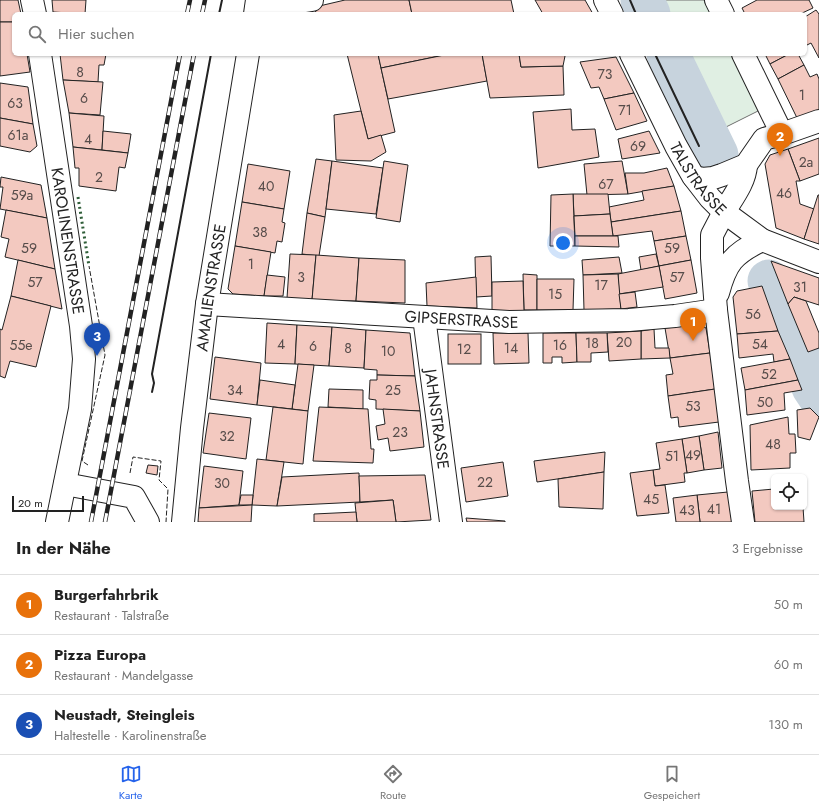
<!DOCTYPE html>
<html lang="de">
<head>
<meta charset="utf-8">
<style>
  body { margin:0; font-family:Jost,sans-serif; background:#f2f2f2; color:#222 }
  .controls { position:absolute; right:12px; bottom:12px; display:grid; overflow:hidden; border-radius:6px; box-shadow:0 1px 3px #0004 }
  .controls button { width:36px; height:36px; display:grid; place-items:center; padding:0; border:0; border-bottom:1px solid #e0e0e0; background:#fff; color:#222; font:20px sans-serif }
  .scale { position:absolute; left:12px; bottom:10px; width:72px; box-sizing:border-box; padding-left:4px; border:2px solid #222; border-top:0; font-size:11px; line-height:14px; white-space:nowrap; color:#222; -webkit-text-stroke:3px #fff; paint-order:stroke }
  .you { position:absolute; left:563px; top:243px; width:14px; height:14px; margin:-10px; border:3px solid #fff; border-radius:50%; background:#1a73e8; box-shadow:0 0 0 6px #1a73e833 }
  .badge { display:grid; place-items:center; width:26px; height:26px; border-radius:50%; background:#2563eb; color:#fff; font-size:13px; font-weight:700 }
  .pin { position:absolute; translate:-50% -33px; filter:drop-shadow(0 1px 2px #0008) }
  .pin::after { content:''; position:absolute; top:21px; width:14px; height:12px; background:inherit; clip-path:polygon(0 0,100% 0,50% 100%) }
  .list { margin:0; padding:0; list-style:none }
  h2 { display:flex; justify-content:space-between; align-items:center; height:52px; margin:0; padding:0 16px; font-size:17px }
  h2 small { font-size:13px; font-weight:400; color:#767676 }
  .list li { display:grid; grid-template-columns:26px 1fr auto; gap:12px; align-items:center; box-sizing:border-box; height:60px; padding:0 16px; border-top:1px solid #e0e0e0 }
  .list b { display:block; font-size:15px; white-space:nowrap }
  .list p { margin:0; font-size:13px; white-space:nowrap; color:#767676 }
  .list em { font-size:13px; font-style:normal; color:#767676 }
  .icon { flex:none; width:22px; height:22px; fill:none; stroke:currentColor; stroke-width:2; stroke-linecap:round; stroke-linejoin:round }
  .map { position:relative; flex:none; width:819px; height:522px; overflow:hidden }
  .search { position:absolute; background:#fff; box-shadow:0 1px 3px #0004; left:12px; right:12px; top:12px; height:44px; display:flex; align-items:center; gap:10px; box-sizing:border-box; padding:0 14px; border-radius:6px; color:#767676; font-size:15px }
  .sheet { height:232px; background:#fff }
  nav { display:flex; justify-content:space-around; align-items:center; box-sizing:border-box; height:56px; border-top:1px solid #e0e0e0; background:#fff; font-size:11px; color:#767676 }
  nav a { display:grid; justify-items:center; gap:2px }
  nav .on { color:#2563eb }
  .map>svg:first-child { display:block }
</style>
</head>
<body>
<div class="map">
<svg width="819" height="522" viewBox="0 0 819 522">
  <rect width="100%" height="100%" fill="#fff"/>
  <g fill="#e0efe3" stroke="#6f6f6f">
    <path d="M652 0H704L711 14H659Z"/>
    <path d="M678 54H732L760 110 716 132Z"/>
  </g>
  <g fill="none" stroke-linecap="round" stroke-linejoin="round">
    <g stroke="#c7d3dd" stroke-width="43">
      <path d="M642 0 649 14"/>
      <path d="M668 54 717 155"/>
      <path d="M769 281 813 387 819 396"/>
    </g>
  </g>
  <g fill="#f3c9c0" stroke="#222">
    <path d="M0 0H18L21 14H14V22H0Z"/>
    <path d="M52 0H86L85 14 53 12Z"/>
    <path d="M345 0H409L412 14H316L315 7Z"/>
    <path d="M409 0H511L514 14H412Z"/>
    <path d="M535 0H585L593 14H543Z"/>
    <path d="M757 0H809L813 8 800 14H745L742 8Z"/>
    <path d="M816 10 819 14V58L811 43 805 46V17Z"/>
    <path d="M0 22H14V54H27L30 72 0 76Z"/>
    <path d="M60 54H106L104 65H99L98 82 63 80Z"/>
    <path d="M347 54H378L395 132 368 139Z"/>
    <path d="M378 54H449L381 68Z"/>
    <path d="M449 54H482L487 81 388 99 381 68Z"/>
    <path d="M482 54H519L521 67 563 66 564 95 490 98Z"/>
    <path d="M519 54H564L565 56 563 66 521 67Z"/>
    <path d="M765 54H789L770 64Z"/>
    <path d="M789 54H798L804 65 778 79 770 64Z"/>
    <path d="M616 57 634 93 604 99 599 87 591 88 580 62Z"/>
    <path d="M804 65 810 77 817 74 819 79V112L798 120 778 79Z"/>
    <path d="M63 80 103 82 100 115 69 113Z"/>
    <path d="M0 83 28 87 33 124 0 118Z"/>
    <path d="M634 93 647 121 616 130 604 99Z"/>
    <path d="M571 109 572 130 595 129 599 157 538 168 533 112Z"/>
    <path d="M361 111 368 139 381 135 386 152 371 161 336 160 334 115Z"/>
    <path d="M69 113 104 116 102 150 73 147Z"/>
    <path d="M0 118 33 124 37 146 30 152 0 146Z"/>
    <path d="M103 131 131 134 128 153 102 150Z"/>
    <path d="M649 131 660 153 622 159 618 139Z"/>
    <path d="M819 138V174L800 181 788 149Z"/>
    <path d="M73 147 128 153 125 168 119 167 116 191 79 186V168H75Z"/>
    <path d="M788 149 800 181H796L800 204 814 209 804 239 776 228 765 164 770 155Z"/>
    <path d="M316 159 332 161 325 217 307 213Z"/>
    <path d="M332 161 383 168 376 214 326 209Z"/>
    <path d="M384 161 408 165 400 222 376 218Z"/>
    <path d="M622 161 628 194 587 195 584 164Z"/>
    <path d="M248 164 290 171 284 209 242 202Z"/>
    <path d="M667 168 674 186 628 194 625 173H644Z"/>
    <path d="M1 177 41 185 47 218 0 209 3 187H0Z"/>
    <path d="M674 186 681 211 611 222 609 207 644 200 642 191Z"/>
    <path d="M573 194H608L610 214 574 216Z"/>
    <path d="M573 194 575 246H550L551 195Z"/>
    <path d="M818 195H819V244L804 239Z"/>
    <path d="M242 202 284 209 282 222 285 223 282 242 277 241 275 253 235 246Z"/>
    <path d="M6 210 47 218 55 269 5 257 9 239 1 237Z"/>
    <path d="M681 211 686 236 654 241 652 231 613 236 611 222Z"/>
    <path d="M307 213 325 217 319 256 302 254Z"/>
    <path d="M610 214 613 236H575L574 216Z"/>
    <path d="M575 236H618L619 247 575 246Z"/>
    <path d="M686 236 691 260 659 266 654 241Z"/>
    <path d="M235 246 271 252 264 296 233 294 228 289Z"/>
    <path d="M290 254 316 255 312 300 287 298Z"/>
    <path d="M656 254 659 266 641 270 639 257Z"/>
    <path d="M316 255 359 258 356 301 312 300Z"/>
    <path d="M491 256 492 296 476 297 475 257Z"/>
    <path d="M619 257 622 273 583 275 582 260Z"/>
    <path d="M359 258 405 260V303L356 301Z"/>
    <path d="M18 260 55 269 62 309 11 296Z"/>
    <path d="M691 260 697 293 665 299 659 266Z"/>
    <path d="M771 261 819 278V305L794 297 788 304Z"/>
    <path d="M659 266 663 287 619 294 618 274Z"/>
    <path d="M523 274 537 275V310H524Z"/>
    <path d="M618 274 621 309 584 310 583 275Z"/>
    <path d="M267 275 285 277 283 296H264Z"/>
    <path d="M476 277 477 308 427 306 426 283Z"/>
    <path d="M537 279H574L573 310H537Z"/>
    <path d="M523 281 524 311 492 312V282Z"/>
    <path d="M762 286 778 331 737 334 733 297 737 291Z"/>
    <path d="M635 292 637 307 621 309 619 294Z"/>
    <path d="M11 296 51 306 36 367 10 361 5 378 0 376V329L2 330Z"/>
    <path d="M794 297 806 301 819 333V348L808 352 788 304Z"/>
    <path d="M267 323 297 325 295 364 265 363Z"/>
    <path d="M297 325 332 327 329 366 295 364Z"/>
    <path d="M700 325 706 328 710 353 670 358 665 328Z"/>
    <path d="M332 327 366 330 364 368 329 366Z"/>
    <path d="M654 329 655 348H669L670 358 641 359V331Z"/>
    <path d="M366 330 410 333 415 376 377 375V370L364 369Z"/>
    <path d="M641 331V359L609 361 607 333Z"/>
    <path d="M778 331 790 359 774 362 773 354 739 358 737 334Z"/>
    <path d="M493 333H528L529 363 494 364Z"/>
    <path d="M543 333H576L577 362 562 363V357H552V363H543Z"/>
    <path d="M576 333H607L608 352 591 353V362H577Z"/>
    <rect x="448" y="334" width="33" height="30"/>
    <path d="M710 353 715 389 668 396 666 375 673 374 670 358Z"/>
    <path d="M215 357 261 363 257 405 210 399Z"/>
    <path d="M790 359 798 380 745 390 741 368Z"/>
    <path d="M298 364 314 365 308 411 292 409Z"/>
    <path d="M377 375 415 376 420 411 376 409V400L369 399 370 380H377Z"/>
    <path d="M260 380 295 385 292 409 257 405Z"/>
    <path d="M798 380 802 390 784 393 785 410 747 415 745 390Z"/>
    <path d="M329 389 363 390V409L328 407Z"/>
    <path d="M715 389 719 422 679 427 678 417 671 418 668 396Z"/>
    <path d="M273 407 308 411 303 464 266 460Z"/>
    <path d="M319 407 368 409 371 449H374L373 463 313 461Z"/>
    <path d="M810 408 819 417 810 440 798 437 797 410Z"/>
    <path d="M383 409 420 411 424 447 390 451 388 438 378 440 376 426 385 424Z"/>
    <path d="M209 413 251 418 246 459 203 453Z"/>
    <path d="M788 417 789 434H795L796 453H790V468L751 470 750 425Z"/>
    <path d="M718 432 722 468 704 470 699 436Z"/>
    <path d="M699 436 704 470 687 473 682 439Z"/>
    <path d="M682 439 687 473H684L685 482 655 486 653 470 660 469 656 443Z"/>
    <path d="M605 452 604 472 537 482 534 461Z"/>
    <path d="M257 459 284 462 277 506 252 505Z"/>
    <path d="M503 462 508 496 466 502 461 468Z"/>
    <path d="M148 465 158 466 157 475 146 473Z"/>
    <path d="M204 466 243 471 239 505 199 508Z"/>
    <path d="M653 470 655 486 665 485 669 513 637 516 630 473Z"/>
    <path d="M604 472 603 509 559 507 558 479Z"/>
    <path d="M359 473 360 502 277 506 282 477Z"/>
    <path d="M425 475 431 520 396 522 393 500 360 502 359 476Z"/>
    <path d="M774 489V507H803L804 522H755L752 491Z"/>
    <path d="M728 492 732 522H700L697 495Z"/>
    <path d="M241 495H253L252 505H239Z"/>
    <path d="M697 495 700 522H676L673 498Z"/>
    <path d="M393 500 396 522H357L355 503Z"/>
    <path d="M252 505 251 522H198L199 508Z"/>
    <path d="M356 512 357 522H314V514Z"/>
    <path d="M466 518 505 521V522H467Z"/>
  </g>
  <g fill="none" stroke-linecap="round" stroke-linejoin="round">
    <g stroke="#222" stroke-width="24">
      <g id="minor">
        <path d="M32 0 35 14"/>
        <path d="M716 0 723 14"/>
        <path d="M256 9 312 0"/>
        <path id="s1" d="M40 54 81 326 84 359 80 409 57 522"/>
        <path d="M743 54 782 134"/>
        <path d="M694 177 702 179 713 178 722 175 746 165 764 139 782 134 819 121"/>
        <path d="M724 212C733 197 745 182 746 165"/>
        <path id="s2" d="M207 304 509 322 629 320 675 316 716 310"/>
        <path id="s3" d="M424 317 451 522"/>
        <path d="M65 484 134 497 148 522"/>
      </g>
    </g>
    <g stroke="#222" stroke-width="24">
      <g id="major">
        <path d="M605 0 612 14"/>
        <path d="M255 14 257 0"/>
        <path id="s4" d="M631 54 676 146 693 176 710 198 724 212 762 240 819 262"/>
        <path d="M724 212 712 235V258L716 310 737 481 743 522"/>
        <path d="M718 293C726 263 733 254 762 240"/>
        <path id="s5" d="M183 522 192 428 207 304 248 54"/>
      </g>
    </g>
    <use href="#minor" stroke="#fff" stroke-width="22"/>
    <use href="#major" stroke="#fff" stroke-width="22"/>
    <g stroke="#222" stroke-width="4.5">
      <g id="rail">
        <path d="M187 14 190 0"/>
        <path d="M202 14 205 0"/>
        <path d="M91 522 180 54"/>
        <path d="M105 522 194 54"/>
      </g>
    </g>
    <use href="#rail" stroke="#fff" stroke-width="3" stroke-dasharray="9" stroke-linecap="butt"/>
    <path stroke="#2f5e38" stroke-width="3" stroke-dasharray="2 3" stroke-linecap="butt" d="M78 197 89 266"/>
    <g stroke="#222" stroke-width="1" stroke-dasharray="5 2" stroke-linecap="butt">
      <path d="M88 465 82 461 105 355 89 266"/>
      <path d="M130 473 133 457 161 461 159 480 168 489 166 522"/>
    </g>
    <g stroke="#222" stroke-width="2">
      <path d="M630 0 636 14"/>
      <path d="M219 14 222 0"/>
      <path d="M655 54 699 146"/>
      <path d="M152 392 154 383 152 374 211 54"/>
    </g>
  </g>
  <g text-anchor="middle" stroke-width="3" stroke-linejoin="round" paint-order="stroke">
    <g font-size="14" fill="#564c4a">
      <text x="80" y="77">8</text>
      <text x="605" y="79">73</text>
      <text x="802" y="100">1</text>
      <text x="84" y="103">6</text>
      <text x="15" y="108">63</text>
      <text x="625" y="115">71</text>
      <text x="18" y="140">61a</text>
      <text x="88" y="144">4</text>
      <text x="638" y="151">69</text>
      <text x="806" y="167">2a</text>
      <text x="99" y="182">2</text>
      <text x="606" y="189">67</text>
      <text x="266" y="191">40</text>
      <text x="784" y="198">46</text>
      <text x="22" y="200">59a</text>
      <text x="260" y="237">38</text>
      <text x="29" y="253">59</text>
      <text x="672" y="253">59</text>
      <text x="251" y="269">1</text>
      <text x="301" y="282">3</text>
      <text x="677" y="282">57</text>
      <text x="35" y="287">57</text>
      <text x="601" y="290">17</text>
      <text x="800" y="292">31</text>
      <text x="555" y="299">15</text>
      <text x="753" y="319">56</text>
      <text x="624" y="347">20</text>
      <text x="592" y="348">18</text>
      <text x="281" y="349">4</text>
      <text x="760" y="349">54</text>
      <text x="21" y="350">55e</text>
      <text x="560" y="350">16</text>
      <text x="313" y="351">6</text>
      <text x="348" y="353">8</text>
      <text x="511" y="353">14</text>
      <text x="464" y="354">12</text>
      <text x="388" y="356">10</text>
      <text x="769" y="379">52</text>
      <text x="235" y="395">34</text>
      <text x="393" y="395">25</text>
      <text x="765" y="407">50</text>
      <text x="693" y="411">53</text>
      <text x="400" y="437">23</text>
      <text x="227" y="441">32</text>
      <text x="773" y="449">48</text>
      <text x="693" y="460">49</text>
      <text x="672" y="461">51</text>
      <text x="485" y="487">22</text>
      <text x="222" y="488">30</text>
      <text x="651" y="504">45</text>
      <text x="714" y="514">41</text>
      <text x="687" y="515">43</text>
    </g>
    <g font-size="16" fill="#222" stroke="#fff">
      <text dy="6" stroke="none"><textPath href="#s4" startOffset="142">TALSTRASSE</textPath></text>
      <text dy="6" stroke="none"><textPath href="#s1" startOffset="189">KAROLINENSTRASSE</textPath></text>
      <text dy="6" stroke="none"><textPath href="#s5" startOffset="236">AMALIENSTRASSE</textPath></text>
      <text dy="6" stroke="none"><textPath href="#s2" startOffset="255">GIPSERSTRASSE</textPath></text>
      <text dy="6" stroke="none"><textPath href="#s3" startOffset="103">JAHNSTRASSE</textPath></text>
    </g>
  </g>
</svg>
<div class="controls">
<button><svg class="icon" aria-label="locate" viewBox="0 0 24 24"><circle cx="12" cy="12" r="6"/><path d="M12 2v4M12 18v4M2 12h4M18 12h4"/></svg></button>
</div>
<div class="scale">20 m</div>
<div class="you"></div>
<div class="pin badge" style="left:693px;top:341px;background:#e8710a">1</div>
<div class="pin badge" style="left:780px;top:156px;background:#e8710a">2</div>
<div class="pin badge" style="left:97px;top:356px;background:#1a4fb4">3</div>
<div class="search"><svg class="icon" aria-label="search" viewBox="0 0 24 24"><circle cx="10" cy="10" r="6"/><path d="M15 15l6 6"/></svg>Hier suchen</div>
</div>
<section class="sheet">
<h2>In der Nähe<small>3 Ergebnisse</small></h2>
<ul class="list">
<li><span class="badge" style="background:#e8710a">1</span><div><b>Burgerfahrbrik</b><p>Restaurant · Talstraße</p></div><em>50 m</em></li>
<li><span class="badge" style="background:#e8710a">2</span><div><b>Pizza Europa</b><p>Restaurant · Mandelgasse</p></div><em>60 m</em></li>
<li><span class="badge" style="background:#1a4fb4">3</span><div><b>Neustadt, Steingleis</b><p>Haltestelle · Karolinenstraße</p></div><em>130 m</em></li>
</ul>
</section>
<nav>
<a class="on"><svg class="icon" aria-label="map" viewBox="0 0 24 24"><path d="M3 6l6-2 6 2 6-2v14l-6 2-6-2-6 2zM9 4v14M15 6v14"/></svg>Karte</a>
<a><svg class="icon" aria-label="directions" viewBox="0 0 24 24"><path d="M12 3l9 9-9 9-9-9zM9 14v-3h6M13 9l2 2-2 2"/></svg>Route</a>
<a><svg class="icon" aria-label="saved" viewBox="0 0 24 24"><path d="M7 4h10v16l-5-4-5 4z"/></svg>Gespeichert</a>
</nav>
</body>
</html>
